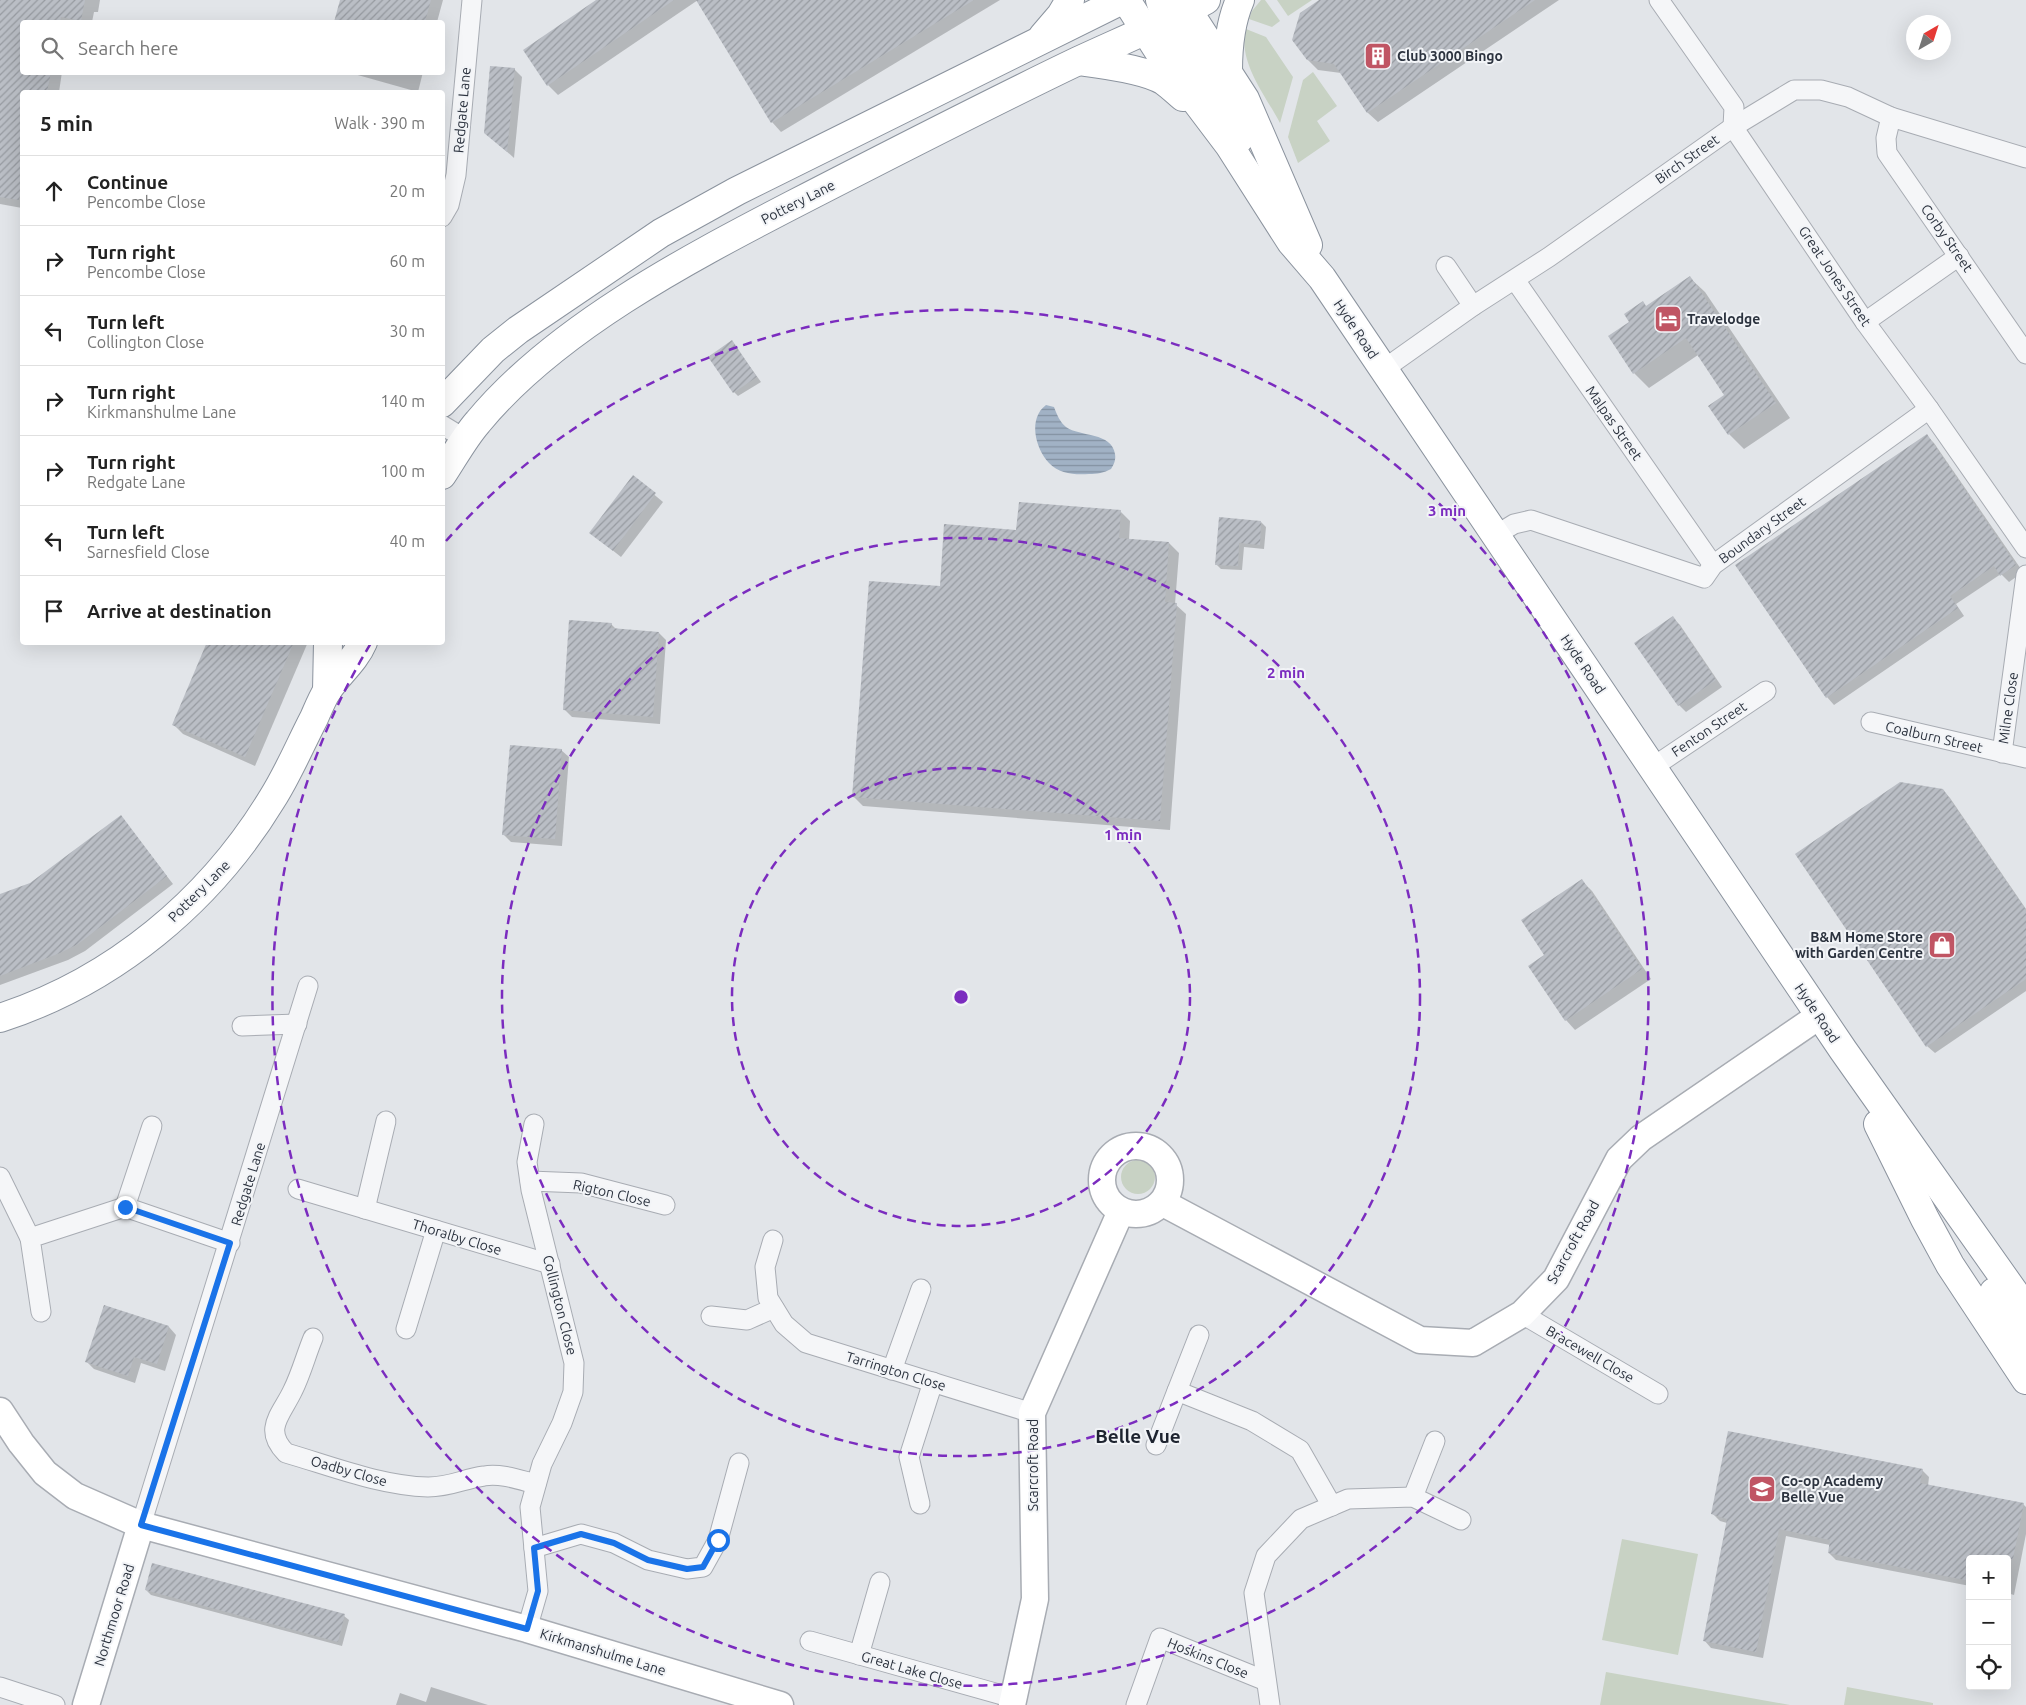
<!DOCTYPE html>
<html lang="en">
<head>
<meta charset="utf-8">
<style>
  body { margin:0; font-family:Ubuntu,sans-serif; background:#f2f2f2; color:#222 }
  .controls { position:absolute; right:15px; bottom:15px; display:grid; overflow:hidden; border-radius:5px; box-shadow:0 5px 20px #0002 }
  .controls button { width:45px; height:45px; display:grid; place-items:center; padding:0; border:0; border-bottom:1px solid #e0e0e0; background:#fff; color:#222; font:25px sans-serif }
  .compass { position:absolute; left:1906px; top:15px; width:45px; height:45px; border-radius:50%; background:#fff; box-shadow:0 5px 20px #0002; rotate:39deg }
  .stop { position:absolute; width:15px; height:15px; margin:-11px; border:4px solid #1a73e8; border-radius:50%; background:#fff }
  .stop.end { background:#1a73e8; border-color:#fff; box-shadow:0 1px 5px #0008 }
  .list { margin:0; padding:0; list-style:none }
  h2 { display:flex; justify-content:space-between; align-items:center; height:65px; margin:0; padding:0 20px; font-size:21px }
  h2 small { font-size:16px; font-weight:400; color:#767676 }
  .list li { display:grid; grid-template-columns:32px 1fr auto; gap:15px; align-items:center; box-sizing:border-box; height:70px; padding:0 20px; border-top:1px solid #e0e0e0 }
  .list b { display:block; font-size:19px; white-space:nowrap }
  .list p { margin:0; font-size:16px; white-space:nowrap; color:#767676 }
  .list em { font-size:16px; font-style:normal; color:#767676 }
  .icon { flex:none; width:28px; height:28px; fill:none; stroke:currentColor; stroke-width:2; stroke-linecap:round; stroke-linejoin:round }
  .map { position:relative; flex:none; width:2026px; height:1705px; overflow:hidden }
  .search { position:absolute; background:#fff; box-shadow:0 5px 20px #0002; left:20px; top:20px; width:425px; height:55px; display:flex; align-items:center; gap:12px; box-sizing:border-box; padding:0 18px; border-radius:5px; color:#767676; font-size:19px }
  .panel { position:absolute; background:#fff; box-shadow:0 5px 20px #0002; left:20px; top:90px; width:425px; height:555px; border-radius:5px }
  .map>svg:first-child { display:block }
</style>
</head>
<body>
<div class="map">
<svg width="2026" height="1705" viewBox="0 0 2026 1705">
  <defs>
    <pattern id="water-rules" width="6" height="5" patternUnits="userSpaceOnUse" patternTransform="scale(1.25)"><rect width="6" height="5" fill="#a1b2c5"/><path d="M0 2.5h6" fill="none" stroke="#8391a1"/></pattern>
    <pattern id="building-hatch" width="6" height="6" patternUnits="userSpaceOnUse" patternTransform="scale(1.25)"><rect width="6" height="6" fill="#babec5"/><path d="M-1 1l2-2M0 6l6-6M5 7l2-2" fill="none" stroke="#979ba1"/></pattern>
  </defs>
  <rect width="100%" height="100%" fill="#e2e5e9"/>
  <g fill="#c8d2c4">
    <path d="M1261 0H1265L1280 21 1272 27 1249 19 1252 11Z"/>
    <path d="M1277 0H1312L1288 16Z"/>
    <path d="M1246 29 1266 37 1293 77 1280 123C1266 96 1237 61 1246 29Z"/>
    <path d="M1313 72 1337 106 1317 121 1330 141 1298 163 1288 137 1303 80Z"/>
    <circle cx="1138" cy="1177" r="17"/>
    <path d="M1622 1539 1698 1554 1678 1655 1602 1640Z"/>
    <path d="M1606 1672 1790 1705H1600Z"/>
    <path d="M1847 1687 1933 1703V1705H1844Z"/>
  </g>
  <path fill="url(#water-rules)" d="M1046 405 1054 407C1057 415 1060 422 1066 427 1080 437 1112 432 1115 454 1116 460 1114 464 1111 469 1104 473 1097 474 1089 474 1075 475 1059 474 1049 463 1035 448 1028 418 1046 405Z"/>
  <g fill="#0003">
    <path d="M0 0H100L98 12H94L92 22H22V72H62L59 92H22V208L0 204Z"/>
    <path d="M341 0H443L437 22H335Z"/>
    <path d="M598 0H698L558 95 548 85Z"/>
    <path d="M698 0H1000L781 132 772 122Z"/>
    <path d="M1321 0H1559L1378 122 1368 113 1341 73 1318 70 1308 60Z"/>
    <path d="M514 69 522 77 514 158 485 132Z"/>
    <path d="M347 72H423L418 92Z"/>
    <path d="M1690 278 1705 292 1790 418 1744 449 1729 434 1726 395 1698 355 1649 388 1634 373 1631 323 1647 307Z"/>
    <path d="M732 342 761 382 738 396 734 392Z"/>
    <path d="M1927 436 1934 443 2023 572 2009 582 2001 574 1956 604 1964 616 1834 705 1827 697Z"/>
    <path d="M633 477 663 502 621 557 591 533Z"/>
    <path d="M1120 511 1130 521 1129 540 1169 543 1179 553 1175 604 1186 614 1170 830 863 806 853 796 941 588 1018 531Z"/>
    <path d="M1261 522 1266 527 1264 549 1244 547 1242 570 1221 569 1216 564Z"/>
    <path d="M1673 618 1680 625 1722 687 1686 712 1679 705Z"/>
    <path d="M611 624 617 630 659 633 666 640 660 724 572 717 564 709Z"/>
    <path d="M209 642H308L255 766 183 734 173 724Z"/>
    <path d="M561 750 569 757 562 846 511 842 504 835Z"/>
    <path d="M1943 790 1950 798 2026 909V991L1935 1053 1927 1046Z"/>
    <path d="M121 817 173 884 85 951 68 960 0 985V896L31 884Z"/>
    <path d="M1582 881 1592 891 1651 979 1575 1030 1566 1020 1546 955Z"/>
    <path d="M104 1306 169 1327 176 1335 165 1371 141 1363 135 1383 94 1369 87 1362Z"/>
    <path d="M1922 1470 1929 1477 1928 1486 2023 1504 2026 1507V1534L2014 1595 2007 1593V1559H1970V1586L1836 1560 1829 1553 1830 1545 1786 1536 1763 1658 1711 1648 1704 1640 1727 1523 1720 1521 1713 1514Z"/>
    <path d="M146 1590 344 1616 349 1620 342 1646 151 1595Z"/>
    <path d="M431 1687 488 1705H396L400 1693 426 1702Z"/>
  </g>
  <g fill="url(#building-hatch)">
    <path d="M0 0H85L81 21 61 17 60 22H22V72H51L47 92H22V184L19 200 0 197Z"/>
    <path d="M340 0H431L425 22H334Z"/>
    <path d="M596 0H674L547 86 523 50Z"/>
    <path d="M696 0H974L771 123Z"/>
    <path d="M1319 0H1535L1367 113 1334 64 1307 60 1292 40 1300 13Z"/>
    <path d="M490 66 515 68 507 152 484 133Z"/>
    <path d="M1690 276 1776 403 1728 435 1708 406 1724 395 1686 338 1633 374 1608 336 1629 322 1624 314 1643 301 1646 306Z"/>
    <path d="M732 340 757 377 733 393 708 357Z"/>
    <path d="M1927 434 2016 565 2000 576 1994 566 1950 596 1958 608 1826 698 1735 565Z"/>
    <path d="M633 475 656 493 613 551 589 533Z"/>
    <path d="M1019 502 1121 510 1119 538 1169 542 1165 602 1177 603 1160 821 852 797 869 581 940 586 944 524 1016 530Z"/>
    <path d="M1219 517 1261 521 1260 545 1239 543 1238 566 1215 565Z"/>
    <path d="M1673 616 1716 680 1678 706 1634 643Z"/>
    <path d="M569 620 612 623 611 628 659 632 653 717 563 710Z"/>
    <path d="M207 642H294L245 757 172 725Z"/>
    <path d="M510 745 562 749 555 839 502 835Z"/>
    <path d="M1900 782 1943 789 2026 910V979L1926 1047 1795 854Z"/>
    <path d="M121 815 167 876 78 944 60 953 0 976V894L30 883Z"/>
    <path d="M1582 879 1642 969 1565 1021 1528 966 1544 955 1521 920Z"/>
    <path d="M104 1305 169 1326 157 1364 134 1357 128 1376 85 1362Z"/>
    <path d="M1728 1431 1923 1469 1920 1483 2024 1503 2013 1559H1970V1581L1828 1553 1830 1540 1779 1529 1756 1652 1703 1641 1727 1519 1711 1514Z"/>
    <path d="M152 1563 345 1614 338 1642 145 1590Z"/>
  </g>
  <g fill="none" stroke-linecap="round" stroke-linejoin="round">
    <g stroke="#a8acb3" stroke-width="21">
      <g id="street">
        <path d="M1659 0 1734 107 1733 127 1865 322 1929 409 2026 548"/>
        <path d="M1891 117 1886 138 1887 153 2026 354"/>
        <path d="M442 217 449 205 456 175 472 0"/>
        <path d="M1446 266 1473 306"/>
        <path d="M1515 280 1713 565"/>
        <path d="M1865 322 1959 256"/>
        <path d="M1384 369 1473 306 1549 257 1733 127 1794 90H1821L1848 97 1891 117 2026 158"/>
        <path d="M442 425 465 439"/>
        <path d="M1496 535 1514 524 1531 520 1704 578 1713 565 1929 409"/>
        <path d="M1871 722 2026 758"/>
        <path d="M2002 753 2026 575"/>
        <path d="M1653 767 1766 691"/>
        <path d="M242 1026 297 1024"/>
        <path d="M0 1177 30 1238"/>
        <path d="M530 1181 581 1183 665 1205"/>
        <path d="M298 1189 550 1264"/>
        <path d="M125 1207 152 1126"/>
        <path d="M365 1209 386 1121"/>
        <path d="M773 1240 765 1267 768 1298 784 1324 806 1343 1032 1413"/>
        <path d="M41 1312 30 1238 125 1207 230 1243"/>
        <path d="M1522 1314 1658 1394"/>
        <path d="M711 1316 747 1320 774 1308"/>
        <path d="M406 1329 436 1230"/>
        <path d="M313 1338C306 1355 301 1374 293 1390 282 1414 262 1429 286 1453 331 1466 381 1486 428 1487 451 1487 463 1479 484 1476 501 1473 520 1480 536 1484"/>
        <path d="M892 1370 921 1289"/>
        <path d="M1177 1391 1199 1335"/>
        <path d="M1156 1445 1177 1391 1252 1421 1300 1450 1332 1506"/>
        <path d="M1413 1497 1435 1441"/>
        <path d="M920 1504 909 1457 933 1382"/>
        <path d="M141 1525 308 986"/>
        <path d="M534 1548 581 1534 614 1543 648 1560 687 1569 703 1567 718 1540 739 1463"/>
        <path d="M527 1629 538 1591 530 1507 542 1464 562 1423 573 1392 574 1363 531 1190 527 1162 534 1124"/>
        <path d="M810 1641 1013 1698"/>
        <path d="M859 1655 880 1582"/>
        <path d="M0 1687 55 1705"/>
        <path d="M1136 1705 1160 1638 1266 1681"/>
        <path d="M1270 1705 1254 1593 1266 1556 1301 1519 1348 1499 1413 1497 1461 1520"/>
      </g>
    </g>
    <g stroke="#a8acb3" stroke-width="29">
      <g id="secondary">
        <circle cx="1136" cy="1180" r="34"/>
        <path d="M1163 1203 1420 1340 1473 1343 1522 1314 1556 1279 1619 1159 1641 1138 1819 1016"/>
        <path d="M0 1411 21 1443 45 1473 75 1496 141 1525 527 1629 780 1705"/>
        <path d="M86 1705 141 1525"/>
        <path d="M1012 1705 1035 1599 1032 1413 1121 1211"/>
      </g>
    </g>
    <g stroke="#8b939e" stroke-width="30">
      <g id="highway">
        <path d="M1126 0 1161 55 1229 145 1291 242 1322 278 1843 1050 2026 1309"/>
        <path d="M1160 0 1166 20 1222 103 1240 138"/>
        <path d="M1181 0 1245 99 1308 245"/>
        <path d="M1043 36 1061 15 1070 0"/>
        <path d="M1079 61C1102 64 1145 69 1164 81 1171 86 1177 92 1183 97"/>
        <path d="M1228 71C1228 46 1230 23 1240 0"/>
        <path d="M442 403 493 350 518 330 661 233 737 191 1122 0"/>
        <path d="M442 475C454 457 464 438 478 422 555 329 686 260 792 205 887 156 982 107 1078 61 1121 41 1165 23 1206 0"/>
        <path d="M327 691 328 642"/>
        <path d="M0 1018C114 981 210 901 272 799 288 774 300 745 314 718 318 709 322 699 327 691 338 674 355 661 363 642"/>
        <path d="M1878 1124 1925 1219 1950 1265 2026 1380"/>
        <path d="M1994 1292 2026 1344"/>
      </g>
    </g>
    <use href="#street" stroke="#f5f6f8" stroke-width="19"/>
    <use href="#secondary" stroke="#fff" stroke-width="26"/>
    <use href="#highway" stroke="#fff" stroke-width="28"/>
  </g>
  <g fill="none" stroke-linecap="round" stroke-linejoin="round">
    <path stroke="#1a73e8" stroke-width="6" d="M125 1207 230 1243 141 1525 527 1629 538 1591 534 1548 581 1534 614 1543 648 1560 687 1569 703 1567 718 1540"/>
  </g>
  <g fill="none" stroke="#7b2cbf" stroke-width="2.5" stroke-dasharray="9 6">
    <circle cx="961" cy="997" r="229"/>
    <circle cx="961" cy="997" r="459"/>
    <path d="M446 541A688 688 0 1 1 371 643"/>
  </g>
  <defs>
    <g id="building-square" transform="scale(1.4375)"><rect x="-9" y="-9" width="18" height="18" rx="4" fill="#c05564" stroke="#f2f4f7"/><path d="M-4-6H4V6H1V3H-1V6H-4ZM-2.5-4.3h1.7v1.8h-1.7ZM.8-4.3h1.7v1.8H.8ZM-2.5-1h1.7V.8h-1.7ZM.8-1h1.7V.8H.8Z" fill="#fff"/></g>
    <g id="hotel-square" transform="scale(1.4375)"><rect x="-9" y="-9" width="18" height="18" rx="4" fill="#c05564" stroke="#f2f4f7"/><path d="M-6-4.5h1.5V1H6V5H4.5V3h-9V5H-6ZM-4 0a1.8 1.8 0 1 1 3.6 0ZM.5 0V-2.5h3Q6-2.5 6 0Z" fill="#fff"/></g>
    <g id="shop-square" transform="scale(1.4375)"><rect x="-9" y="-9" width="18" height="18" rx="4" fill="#c05564" stroke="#f2f4f7"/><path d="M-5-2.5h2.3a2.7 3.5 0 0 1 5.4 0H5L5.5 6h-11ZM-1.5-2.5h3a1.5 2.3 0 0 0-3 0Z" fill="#fff"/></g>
    <g id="school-square" transform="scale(1.4375)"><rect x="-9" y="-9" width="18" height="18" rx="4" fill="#c05564" stroke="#f2f4f7"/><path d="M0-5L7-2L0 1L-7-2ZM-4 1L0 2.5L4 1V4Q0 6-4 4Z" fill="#fff"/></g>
  </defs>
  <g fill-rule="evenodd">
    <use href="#building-square" x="1378" y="56"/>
    <use href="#hotel-square" x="1668" y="319"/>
    <use href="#shop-square" x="1942" y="945"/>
    <use href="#school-square" x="1762" y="1489"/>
  </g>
  <g text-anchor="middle" stroke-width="4" stroke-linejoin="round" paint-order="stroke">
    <g font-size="14" font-weight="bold" fill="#2c333f" stroke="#f2f4f7" text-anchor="start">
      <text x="1397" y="61">Club 3000 Bingo</text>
      <text x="1687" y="324">Travelodge</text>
      <text x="1923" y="942" text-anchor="end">B&amp;M Home Store<tspan x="1923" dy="16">with Garden Centre</tspan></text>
      <text x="1781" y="1486">Co-op Academy<tspan x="1781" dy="16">Belle Vue</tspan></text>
    </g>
    <g font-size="14" fill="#2c333f" stroke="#f2f4f7">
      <text transform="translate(462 110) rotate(-85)" y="5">Redgate Lane</text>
      <text transform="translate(1687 159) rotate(-35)" y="5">Birch Street</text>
      <text transform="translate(798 202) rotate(-27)" y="5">Pottery Lane</text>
      <text transform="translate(1947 238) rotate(55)" y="5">Corby Street</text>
      <text transform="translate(1835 276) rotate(56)" y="5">Great Jones Street</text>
      <text transform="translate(1356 329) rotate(56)" y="5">Hyde Road</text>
      <text transform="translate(1614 423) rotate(55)" y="5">Malpas Street</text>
      <text transform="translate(1762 530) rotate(-36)" y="5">Boundary Street</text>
      <text transform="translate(1583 664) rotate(56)" y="5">Hyde Road</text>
      <text transform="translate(2008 708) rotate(-82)" y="5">Milne Close</text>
      <text transform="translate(1709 729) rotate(-34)" y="5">Fenton Street</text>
      <text transform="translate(1934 737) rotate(13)" y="5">Coalburn Street</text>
      <text transform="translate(199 891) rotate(-45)" y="5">Pottery Lane</text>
      <text transform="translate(1817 1013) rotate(56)" y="5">Hyde Road</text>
      <text transform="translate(248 1184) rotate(-73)" y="5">Redgate Lane</text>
      <text transform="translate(612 1193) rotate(13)" y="5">Rigton Close</text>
      <text transform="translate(457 1237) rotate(17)" y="5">Thoralby Close</text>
      <text transform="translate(1573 1242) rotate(-61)" y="5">Scarcroft Road</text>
      <text transform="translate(560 1305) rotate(76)" y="5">Collington Close</text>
      <text transform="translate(1590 1354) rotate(30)" y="5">Bracewell Close</text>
      <text transform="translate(896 1371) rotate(17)" y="5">Tarrington Close</text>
      <text transform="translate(1033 1465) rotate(-90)" y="5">Scarcroft Road</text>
      <text transform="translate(349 1471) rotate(16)" y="5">Oadby Close</text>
      <text transform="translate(114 1615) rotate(-73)" y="5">Northmoor Road</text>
      <text transform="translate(603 1652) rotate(17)" y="5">Kirkmanshulme Lane</text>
      <text transform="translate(1208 1658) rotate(22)" y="5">Hoskins Close</text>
      <text transform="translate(912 1670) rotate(16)" y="5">Great Lake Close</text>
    </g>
    <g font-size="19" font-weight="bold" fill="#1e2430" stroke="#f2f4f7">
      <text x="1138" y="1443">Belle Vue</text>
    </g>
  </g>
  <circle cx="961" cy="997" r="8" fill="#7b2cbf" stroke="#f2f4f7" stroke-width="2.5"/>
  <g font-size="15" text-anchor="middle" font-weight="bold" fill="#7b2cbf" stroke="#f2f4f7" stroke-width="4" stroke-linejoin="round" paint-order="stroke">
    <text x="1447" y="516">3 min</text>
    <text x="1286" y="678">2 min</text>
    <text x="1123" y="840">1 min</text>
  </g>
</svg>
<div class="controls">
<button>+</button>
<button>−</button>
<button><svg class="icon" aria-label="locate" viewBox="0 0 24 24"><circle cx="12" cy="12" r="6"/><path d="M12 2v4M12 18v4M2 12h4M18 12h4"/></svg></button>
</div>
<svg class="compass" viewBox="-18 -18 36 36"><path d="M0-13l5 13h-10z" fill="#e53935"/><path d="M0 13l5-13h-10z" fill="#767676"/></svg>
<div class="stop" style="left:718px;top:1540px"></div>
<div class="stop end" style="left:125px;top:1207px"></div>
<div class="search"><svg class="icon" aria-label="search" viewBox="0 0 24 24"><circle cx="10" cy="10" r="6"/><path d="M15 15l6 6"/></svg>Search here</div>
<section class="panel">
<h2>5 min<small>Walk · 390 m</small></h2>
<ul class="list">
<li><svg class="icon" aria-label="ahead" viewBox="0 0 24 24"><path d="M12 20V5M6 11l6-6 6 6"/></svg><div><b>Continue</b><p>Pencombe Close</p></div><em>20 m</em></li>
<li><svg class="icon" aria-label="right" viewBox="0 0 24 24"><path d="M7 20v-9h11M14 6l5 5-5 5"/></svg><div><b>Turn right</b><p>Pencombe Close</p></div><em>60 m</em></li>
<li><svg class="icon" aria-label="left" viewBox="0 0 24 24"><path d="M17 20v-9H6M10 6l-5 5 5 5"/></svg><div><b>Turn left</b><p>Collington Close</p></div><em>30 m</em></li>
<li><svg class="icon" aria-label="right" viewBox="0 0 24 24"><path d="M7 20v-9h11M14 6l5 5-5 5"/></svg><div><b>Turn right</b><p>Kirkmanshulme Lane</p></div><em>140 m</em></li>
<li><svg class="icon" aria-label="right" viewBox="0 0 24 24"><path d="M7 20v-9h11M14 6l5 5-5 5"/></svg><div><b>Turn right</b><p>Redgate Lane</p></div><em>100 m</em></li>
<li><svg class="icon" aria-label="left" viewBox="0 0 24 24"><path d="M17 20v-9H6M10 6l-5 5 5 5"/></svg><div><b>Turn left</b><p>Sarnesfield Close</p></div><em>40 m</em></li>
<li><svg class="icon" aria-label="arrive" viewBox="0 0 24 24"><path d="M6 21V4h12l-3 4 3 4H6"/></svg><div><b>Arrive at destination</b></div></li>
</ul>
</section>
</div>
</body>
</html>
